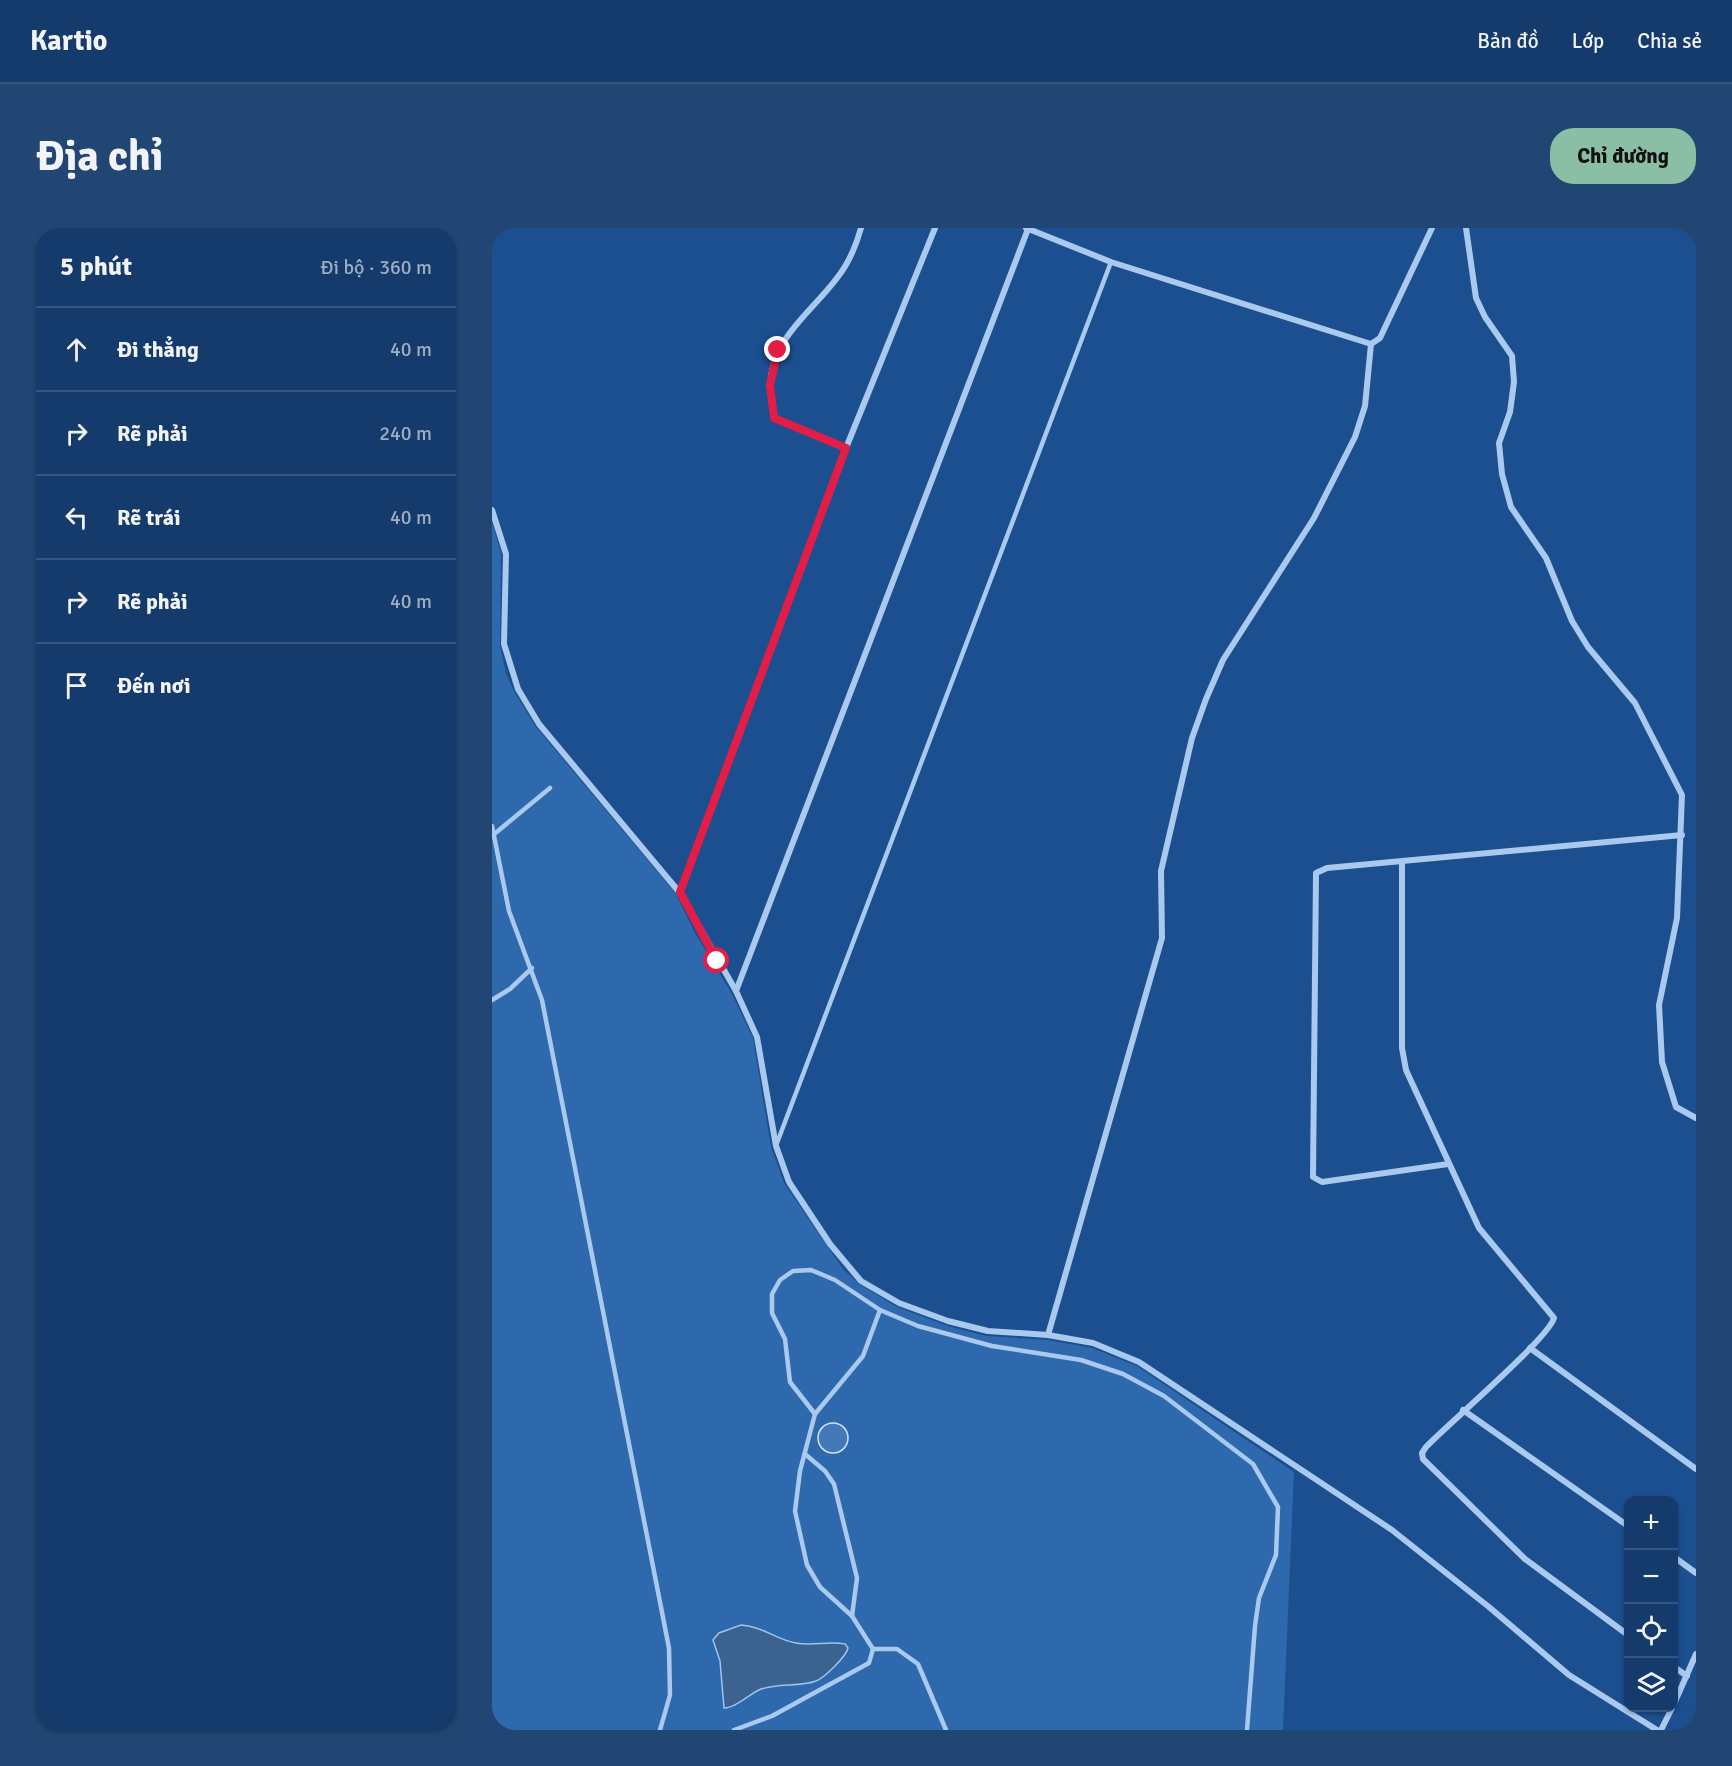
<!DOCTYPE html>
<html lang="vi">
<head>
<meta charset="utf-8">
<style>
  body { margin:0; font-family:Signika,sans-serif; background:#214673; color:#f1f3f6 }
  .controls { position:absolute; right:18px; bottom:18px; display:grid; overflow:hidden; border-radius:12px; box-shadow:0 2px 4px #0004 }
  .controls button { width:54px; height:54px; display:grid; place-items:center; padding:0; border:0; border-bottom:2px solid #33557e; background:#143b6b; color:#f1f3f6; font:30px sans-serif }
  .stop { position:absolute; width:18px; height:18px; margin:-14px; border:4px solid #e11d48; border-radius:50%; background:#fff }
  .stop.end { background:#e11d48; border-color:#fff; box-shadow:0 2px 6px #0008 }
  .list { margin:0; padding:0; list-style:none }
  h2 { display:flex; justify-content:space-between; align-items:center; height:78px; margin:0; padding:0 24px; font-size:26px }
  h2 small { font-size:20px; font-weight:400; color:#9dadc1 }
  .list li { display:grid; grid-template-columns:39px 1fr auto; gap:18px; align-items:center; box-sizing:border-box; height:84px; padding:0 24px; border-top:2px solid #33557e }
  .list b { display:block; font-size:22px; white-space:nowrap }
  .list em { font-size:20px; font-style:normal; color:#9dadc1 }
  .icon { flex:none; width:33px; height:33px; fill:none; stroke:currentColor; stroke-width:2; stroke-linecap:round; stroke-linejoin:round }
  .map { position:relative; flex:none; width:1204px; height:1502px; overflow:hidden; border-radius:24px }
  header { display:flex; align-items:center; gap:36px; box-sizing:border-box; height:84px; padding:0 30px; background:#143b6b; border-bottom:2px solid #33557e }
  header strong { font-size:28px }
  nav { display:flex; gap:33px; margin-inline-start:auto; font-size:21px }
  .intro { display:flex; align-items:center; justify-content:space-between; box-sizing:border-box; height:144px; padding:0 36px }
  h1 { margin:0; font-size:42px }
  .button { padding:15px 27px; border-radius:24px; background:#8abfa5; color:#111; font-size:21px; font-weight:700 }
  main { display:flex; gap:36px; padding:0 36px }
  aside { flex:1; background:#143b6b; border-radius:24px; box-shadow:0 2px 4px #0004 }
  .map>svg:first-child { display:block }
</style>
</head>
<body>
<header>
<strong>Kartio</strong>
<nav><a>Bản đồ</a><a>Lớp</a><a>Chia sẻ</a></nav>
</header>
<div class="intro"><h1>Địa chỉ</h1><a class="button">Chỉ đường</a></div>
<main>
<aside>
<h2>5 phút<small>Đi bộ · 360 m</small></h2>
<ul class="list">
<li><svg class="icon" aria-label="ahead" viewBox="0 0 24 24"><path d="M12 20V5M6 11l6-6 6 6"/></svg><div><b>Đi thẳng</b></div><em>40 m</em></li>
<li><svg class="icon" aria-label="right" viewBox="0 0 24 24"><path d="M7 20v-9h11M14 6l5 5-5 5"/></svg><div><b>Rẽ phải</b></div><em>240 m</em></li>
<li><svg class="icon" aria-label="left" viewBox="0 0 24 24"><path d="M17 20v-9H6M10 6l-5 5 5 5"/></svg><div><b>Rẽ trái</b></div><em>40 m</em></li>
<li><svg class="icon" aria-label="right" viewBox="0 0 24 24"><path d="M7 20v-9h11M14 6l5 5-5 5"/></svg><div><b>Rẽ phải</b></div><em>40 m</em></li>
<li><svg class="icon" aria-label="arrive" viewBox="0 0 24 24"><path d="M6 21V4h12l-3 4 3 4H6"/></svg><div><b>Đến nơi</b></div></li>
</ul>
</aside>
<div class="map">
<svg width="1204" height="1502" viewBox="0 0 1204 1502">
  <rect width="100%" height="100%" fill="#1b4f8f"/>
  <path fill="#2e69ad" d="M0 294 9 325 8 417 14 446 23 465 44 499 184 666 203 705 240 766 261 810 279 919 292 955 351 1041 367 1056 405 1079 456 1098 494 1108 555 1112 600 1120 645 1138 802 1244 791 1502H0Z"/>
  <path fill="#3c6290" stroke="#9cc4f0" stroke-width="1.5" d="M249 1397C273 1399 284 1412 304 1415 320 1418 337 1413 353 1416L356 1420C354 1429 332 1450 324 1453 308 1459 287 1455 269 1461 257 1466 244 1480 232 1480L228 1433 221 1412 227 1405Z"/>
  <circle fill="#4478b7" stroke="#cfe3fa" stroke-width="1.5" cx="341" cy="1210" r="15"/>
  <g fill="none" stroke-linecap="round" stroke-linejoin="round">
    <g stroke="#a9c9ee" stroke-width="4.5">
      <path d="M0 598 17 683 50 772 177 1420 178 1467 168 1502"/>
      <path d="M1 607 58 560"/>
      <path d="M0 772 18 761 40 740"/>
      <path d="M285 915 619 34"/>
      <path d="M323 1186 298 1154 293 1111 280 1085V1066L288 1052 301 1043 319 1042 343 1052 388 1082 426 1098 500 1118 589 1132 631 1146 672 1168 761 1236 786 1279 784 1327 767 1370 763 1398 755 1502"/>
      <path d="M313 1226 333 1243 342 1256 365 1350 360 1388"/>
      <path d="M381 1421H405L426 1436 454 1502"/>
      <path d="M242 1502 280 1488 377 1435 381 1421 360 1388 328 1359 315 1337 303 1283 308 1243 323 1186 371 1128 388 1082"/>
    </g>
    <g stroke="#a9c9ee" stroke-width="6">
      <path d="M534 0 619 34 879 116 888 110 940 0"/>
      <path d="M974 0 984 70 993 89 1020 128 1022 154 1018 184 1007 215 1010 246 1019 279 1054 330 1080 393 1096 419 1143 475 1190 567 1185 690 1167 777 1170 834 1184 879 1204 890"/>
      <path d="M354 220 282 190C281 180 278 168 278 158 280 109 319 85 345 50 357 35 364 18 369 0"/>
      <path d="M0 282 14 326 12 416 26 461 47 496 188 665 244 763 265 809 284 918 297 954 338 1016 369 1053 407 1075 456 1093 496 1103 556 1107 601 1115 647 1134 900 1302 997 1379 1077 1447 1165 1502"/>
      <path d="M910 635V820L914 842 987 1000 1062 1090C1056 1111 956 1196 934 1219L930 1225 931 1231 1033 1331 1136 1407"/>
      <path d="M188 665 354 220 443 0"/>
      <path d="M244 763 536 1"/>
      <path d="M956 936 830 954 821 949 824 645 835 640 1190 607"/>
      <path d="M556 1107 670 710 669 643 700 510 714 471 731 432 822 290 863 209 873 178 879 116"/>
      <path d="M1038 1120 1204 1241"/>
      <path d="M971 1182 1136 1298"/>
      <path d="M1182 1329 1204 1345"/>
      <path d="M1182 1439 1195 1448"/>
      <path d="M1182 1476 1204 1426"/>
      <path d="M1169 1502 1180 1480"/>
    </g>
  </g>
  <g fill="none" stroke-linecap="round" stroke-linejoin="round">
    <path stroke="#e11d48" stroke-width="8" d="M225 733 188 664 354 220 282 190 278 157 286 122"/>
  </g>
</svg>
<div class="controls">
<button>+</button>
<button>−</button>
<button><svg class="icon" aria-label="locate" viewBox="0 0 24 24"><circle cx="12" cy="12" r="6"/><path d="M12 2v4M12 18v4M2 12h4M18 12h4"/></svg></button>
<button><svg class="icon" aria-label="layers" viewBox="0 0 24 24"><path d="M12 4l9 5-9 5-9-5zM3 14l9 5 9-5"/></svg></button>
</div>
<div class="stop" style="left:225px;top:733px"></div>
<div class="stop end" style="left:286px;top:122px"></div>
</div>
</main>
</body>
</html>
